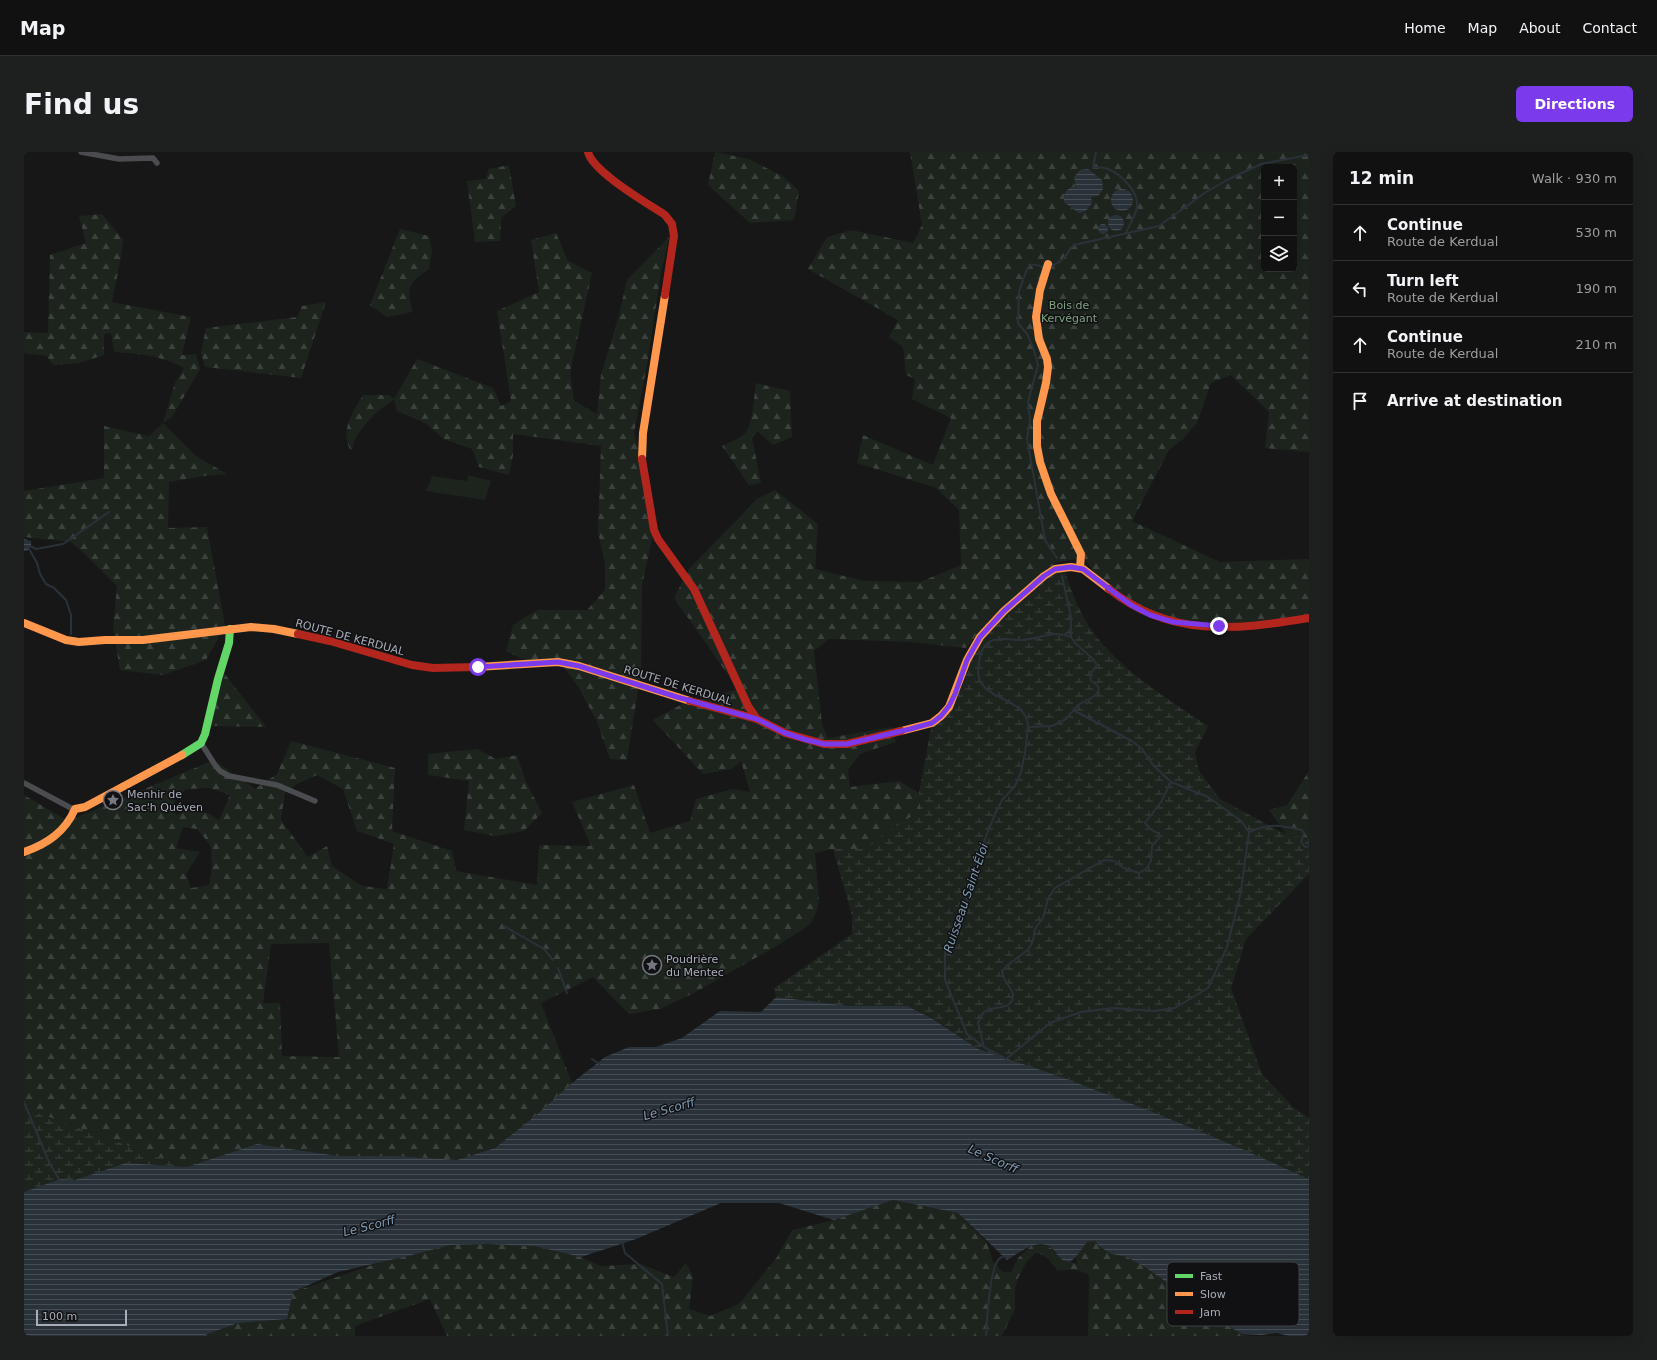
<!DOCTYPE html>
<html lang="en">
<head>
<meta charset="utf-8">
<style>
  body { margin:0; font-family:"DejaVu Sans",sans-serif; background:#1e1f1f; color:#f1f3f6 }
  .controls { position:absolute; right:12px; top:12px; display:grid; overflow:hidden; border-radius:6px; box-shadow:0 4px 16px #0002 }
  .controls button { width:36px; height:36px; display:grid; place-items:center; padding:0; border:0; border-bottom:1px solid #303131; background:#111; color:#f1f3f6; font:20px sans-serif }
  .scale { position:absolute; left:12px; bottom:10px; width:91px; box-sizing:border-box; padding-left:4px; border:2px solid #a8adb8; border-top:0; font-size:11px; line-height:14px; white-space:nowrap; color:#a8adb8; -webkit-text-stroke:3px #111113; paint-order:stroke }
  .stop { position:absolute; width:12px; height:12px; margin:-9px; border:3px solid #7c3aed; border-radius:50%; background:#fff }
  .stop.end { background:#7c3aed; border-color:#fff; box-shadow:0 1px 4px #0008 }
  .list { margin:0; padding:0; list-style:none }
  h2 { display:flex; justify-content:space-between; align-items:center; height:52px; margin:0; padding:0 16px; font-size:17px }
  h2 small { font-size:13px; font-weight:400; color:#9c9d9f }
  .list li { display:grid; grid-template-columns:26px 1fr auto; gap:12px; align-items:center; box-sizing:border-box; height:56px; padding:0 16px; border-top:1px solid #303131 }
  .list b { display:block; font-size:15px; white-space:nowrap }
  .list p { margin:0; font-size:13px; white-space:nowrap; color:#9c9d9f }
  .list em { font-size:13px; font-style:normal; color:#9c9d9f }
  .icon { flex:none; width:22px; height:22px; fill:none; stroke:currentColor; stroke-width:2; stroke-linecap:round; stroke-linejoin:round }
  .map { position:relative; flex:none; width:1285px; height:1184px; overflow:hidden; border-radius:6px }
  header { display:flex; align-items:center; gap:24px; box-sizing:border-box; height:56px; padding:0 20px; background:#111; border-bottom:1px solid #303131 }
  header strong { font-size:19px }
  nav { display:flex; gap:22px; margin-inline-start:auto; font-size:14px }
  .intro { display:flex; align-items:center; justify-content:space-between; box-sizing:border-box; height:96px; padding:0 24px }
  h1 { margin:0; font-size:28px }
  .button { padding:10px 18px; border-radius:6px; background:#7c3aed; color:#fff; font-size:14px; font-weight:700 }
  main { display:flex; gap:24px; padding:0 24px }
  aside { flex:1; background:#111; border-radius:6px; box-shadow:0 4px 16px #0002 }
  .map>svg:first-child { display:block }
</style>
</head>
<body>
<header>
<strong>Map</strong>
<nav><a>Home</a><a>Map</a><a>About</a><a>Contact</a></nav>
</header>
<div class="intro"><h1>Find us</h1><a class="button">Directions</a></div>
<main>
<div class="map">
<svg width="1285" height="1184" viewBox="0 0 1285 1184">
  <defs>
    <pattern id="forest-firs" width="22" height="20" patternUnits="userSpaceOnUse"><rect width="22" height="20" fill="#1d241e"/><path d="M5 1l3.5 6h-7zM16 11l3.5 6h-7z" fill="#3b413d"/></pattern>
    <pattern id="wetland-marsh" width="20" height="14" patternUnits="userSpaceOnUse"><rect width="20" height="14" fill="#1d241e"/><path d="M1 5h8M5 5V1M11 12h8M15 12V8" fill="none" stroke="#3b413d"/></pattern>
    <pattern id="water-rules" width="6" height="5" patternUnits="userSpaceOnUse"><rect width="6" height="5" fill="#2a3239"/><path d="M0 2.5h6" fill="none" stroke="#464d54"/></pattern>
  </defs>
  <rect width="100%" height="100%" fill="#171717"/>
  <path fill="#1d241e" d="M444 323 467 329 461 348 402 339 408 324 443 329Z"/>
  <g fill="url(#forest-firs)" fill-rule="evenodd">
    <path d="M691 0 725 7 760 25 775 39 770 68 726 71 684 33Z"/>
    <path d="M886 0H1285V300L1241 296 1245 260 1207 223 1187 231 1173 271 1159 287 1145 298 1108 369 1196 410 1285 407V466L1195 474 1126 463 1078 431 1060 406 1033 410 959 475 942 496 886 490 805 487 790 499 798 572 804 586 868 575 872 590 836 602 824 618 826 635 875 629 895 641 897 658 838 697H809L791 701 795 748 793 758 788 769 781 776 751 795 670 841 636 857 605 862 569 825 517 851 548 931 510 965 471 996 433 1008 372 1004H314L233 992 163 1015 0 956V643L44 669 190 608 231 637 253 622 267 589 371 616 368 679 428 699 432 719 513 733 515 693 567 694 548 650 610 633 626 681 666 669 672 647 709 637 726 640 717 609 708 617 679 622 629 568 660 551 714 537 650 446 665 417 733 347 751 338 794 372 791 417 841 429 896 430 937 413 935 358 912 336 833 311 839 283 909 313 927 266 888 247 891 227 882 223 879 195 865 185 874 168 784 117 803 85 827 78 889 91 898 73ZM1240 15H1270V117H1240ZM293 623 319 637 333 679 370 692 363 737 338 734 308 714 303 694 284 705 257 668 261 640 273 632ZM185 636 206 643 195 668 184 661 164 658 152 663 151 648 162 637ZM159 675 173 677 187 694 188 714 185 733 167 736 162 722 176 700 152 696ZM305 791 315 905 258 904 256 851H239L247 792Z"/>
    <path d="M485 13 492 54 477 66 476 89 451 90 443 29 462 27 465 17Z"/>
    <path d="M78 62 99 88 97 105 88 150 167 165 158 203 172 202 176 217 148 265 139 271 172 304 203 322 180 324 145 330 144 376 183 375 201 474 182 508 139 523 96 518 89 476 93 434 61 402 47 390 0 385V339L80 326V274L125 284 139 271 151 231 160 216C136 203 116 202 90 200L87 181 80 182V203L55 211 29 213 23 204 0 201V180L24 181 26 103 62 91 55 64Z"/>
    <path d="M376 77 405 84 408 99 405 117C383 132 383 135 388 160L363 165 346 153Z"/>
    <path d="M532 81 544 109 568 121 546 220 550 249 573 262 577 223 595 163 603 128 645 85 637 121 623 213 610 281 618 310 630 378 618 433 617 519 603 608 586 607 573 570 555 536 540 515 498 507 482 499 489 473 513 458H563L581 438V411L574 380 577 294 489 282V303L485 323 455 315 448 297 420 287 401 271 373 259 370 248C354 257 340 271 331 287 329 291 330 295 327 299 315 279 329 260 339 243H365L370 247 393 207 469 236 477 254 487 249 473 159 515 140 507 88Z"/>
    <path d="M302 150 277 226 181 215 177 201 182 176 273 165 278 154Z"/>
    <path d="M732 231 766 239 768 285 749 293 733 279 728 286 737 331 725 333 698 294C706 290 716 287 722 280 729 271 730 244 732 231Z"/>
    <path d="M200 521 242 575 184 574Z"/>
    <path d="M453 597 472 607 493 603 501 628 518 661 500 679 471 684 440 678 445 629 404 623V602Z"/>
    <path d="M1285 619V686L1263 683 1245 658 1263 653Z"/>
    <path d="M869 1048 934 1061 963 1091 969 1110 979 1120H987L994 1106 1007 1094 1021 1093 1029 1097 1036 1107 1053 1112 1052 1105 1063 1090 1071 1089 1076 1095 1088 1102 1103 1105 1121 1115 1159 1142 1178 1159 1218 1182 1225 1184H1064L1065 1127 1064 1122C1057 1119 1051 1117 1043 1118 1039 1118 1038 1119 1033 1118 1027 1110 1023 1103 1012 1101L1003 1109 994 1126 991 1136V1157L978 1184H423L406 1147 331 1174V1184H178L214 1171 263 1167 269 1140 351 1112 426 1093 463 1092 510 1094 557 1105 577 1114 616 1112 650 1125 662 1111 669 1125 665 1157 686 1164 715 1152 753 1105 768 1078 810 1068Z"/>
  </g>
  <g fill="url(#wetland-marsh)">
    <path d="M1039 415C1046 432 1051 450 1060 466 1087 513 1141 545 1184 574L1171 600 1175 619 1196 647 1263 683 1285 686V722L1222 787 1207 836 1238 922 1269 955 1285 966V1027L1266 1018 954 897 907 866 883 854H825L752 845 750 836 828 782V764L809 697H838L897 658 895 641 908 571 917 564 949 496 1011 431Z"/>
    <path d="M0 956 163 1015 102 1011 51 1028 36 1027 0 1040Z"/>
  </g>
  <g fill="url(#water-rules)">
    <path d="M1064 17 1078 28 1079 37 1074 44 1067 45 1068 51 1062 59 1055 61 1040 50C1039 40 1043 36 1052 34L1050 25 1056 18Z"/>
    <circle cx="1098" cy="48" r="11"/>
    <circle cx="1092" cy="71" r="8"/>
    <circle cx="1079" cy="77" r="5"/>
    <path d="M0 387 7 389C8 394 5 399 0 399Z"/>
    <path d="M752 845 825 854H883L907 866 954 897 1040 926 1124 958 1218 997 1285 1027V1184H1265L1252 1181 1238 1183 1218 1182 1178 1159 1159 1142 1121 1115 1103 1105 1088 1102 1076 1095 1071 1089 1063 1090 1052 1105 1046 1110C1034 1108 1036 1105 1029 1097 1015 1084 995 1101 983 1108L934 1061 869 1048 810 1068 755 1051H697L612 1087 557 1105 510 1094 463 1092 426 1093 384 1104 314 1120 269 1140 263 1167 214 1171 178 1184H0V1040L36 1027 51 1028 102 1011 163 1015 233 992 314 1004H372L433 1008 471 996 510 965 548 931 581 905 605 895H632L658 886 696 859 737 860Z"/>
  </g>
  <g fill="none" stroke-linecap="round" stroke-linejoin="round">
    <g stroke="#2a3239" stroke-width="2">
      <path d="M1072 0 1069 15C1074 15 1079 15 1084 17 1097 22 1115 40 1113 55 1112 63 1105 73 1102 81"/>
      <path d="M1018 115C1012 112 1007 111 1003 117L995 139 994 171 1003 182 1009 195 1014 213 1004 250 1006 268 1003 287 1021 388 1033 406"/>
      <path d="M1025 116C1031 113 1037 109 1042 104 1045 100 1045 96 1050 93L1135 74 1182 40 1205 27 1237 12 1285 3"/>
      <path d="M6 394 12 397 39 392 85 360"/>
      <path d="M4 395 13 411 16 422 22 432 30 436 42 448 47 463V482"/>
      <path d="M1049 558 1108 589 1118 597 1129 613 1147 630 1184 645 1217 669 1225 680"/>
      <path d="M1004 575C1003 548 970 550 957 531 951 520 955 494 967 489 977 485 988 488 998 488 1010 487 1020 483 1032 482 1037 482 1042 483 1047 485"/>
      <path d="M480 774 520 797 529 808"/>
      <path d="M534 816 543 841"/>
      <path d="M960 895 954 871C956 868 957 863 960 860 969 853 987 859 989 845 991 839 979 830 978 819L985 812 1004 798 1009 789 1011 777 1019 766 1024 747 1031 736 1080 708 1090 709 1100 716 1115 721 1122 717 1127 709 1128 694 1136 685 1134 681C1128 679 1125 677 1121 671L1137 650 1147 630"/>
      <path d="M568 907 575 912"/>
      <path d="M982 907 960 895 943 882 921 828V798L940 758 951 728 957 697 971 662 978 648 991 634 997 620 1001 601 1004 575 1028 574 1042 567 1054 553 1072 543 1075 537 1073 533 1067 529 1066 522 1073 513 1069 507 1051 491 1047 485V465L1038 424"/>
      <path d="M982 907 1026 871 1057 860 1090 856 1130 859 1151 856 1184 836 1203 795 1217 739 1225 680C1247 671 1255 673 1278 678L1280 681 1277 690 1281 695 1285 694"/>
      <path d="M0 950 25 1010 36 1029"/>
      <path d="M598 1090 601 1101 638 1132 644 1184"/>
      <path d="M962 1184C963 1169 965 1117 975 1107 976 1106 978 1105 980 1104"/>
    </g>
    <g stroke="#4b4c50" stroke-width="5.5">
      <path d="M57 0 95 7 129 6 133 11"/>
      <path d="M177 591 191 613 196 619 205 624 253 633 291 649"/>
      <path d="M0 631 47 656 51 657"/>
    </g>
    <path stroke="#63d668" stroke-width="8" d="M158 603 177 591 181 582 194 527 205 491 206 477"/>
    <g stroke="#ff974d" stroke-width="8">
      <path d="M1024 112 1016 138 1012 165 1015 187 1023 207 1024 215 1022 231 1013 269V294L1016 310 1027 342 1057 402 1056 416"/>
      <path d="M618 307 619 281 641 143"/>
      <path d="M0 471 42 488 55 490 81 488H119L227 475 250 477 274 482"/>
      <path d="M453 515 534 510 555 514 666 549"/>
      <path d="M877 579 908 571 917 564 925 555 943 508 956 485 980 459 1020 424 1031 417 1047 415 1059 417 1085 437"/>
      <path d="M0 700C23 692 41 680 51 657L61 655 158 603"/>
    </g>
    <g stroke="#b3261e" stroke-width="8">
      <path d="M564 0C569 20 623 51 641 63L648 72 650 84 641 143"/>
      <path d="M618 307 630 378 634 387 670 437 724 554 733 567"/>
      <path d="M1085 437C1146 486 1212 478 1285 466"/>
      <path d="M274 482 306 489 388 513 409 516 453 515"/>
      <path d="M666 549 733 567 761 581 800 592H823L877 579"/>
    </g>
  </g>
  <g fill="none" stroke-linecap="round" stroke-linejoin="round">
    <path stroke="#7c3aed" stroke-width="5" d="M454 515 534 510 555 514 653 545 733 567 761 581 783 588 800 592H823L886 577 908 571 917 564 925 554 931 542 943 508 956 485 980 459 1020 424 1031 417 1047 415 1059 417 1107 453 1126 463 1149 470 1195 474"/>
  </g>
  <defs>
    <g id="sight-ring" transform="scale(1)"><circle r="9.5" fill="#111113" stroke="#757880" stroke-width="1.5"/><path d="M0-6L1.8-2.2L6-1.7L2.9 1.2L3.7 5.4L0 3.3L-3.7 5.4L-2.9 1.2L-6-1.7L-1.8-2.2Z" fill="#757880"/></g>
  </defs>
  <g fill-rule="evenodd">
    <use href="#sight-ring" x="89" y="648"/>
    <use href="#sight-ring" x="628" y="813"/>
  </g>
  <g text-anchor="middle" stroke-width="3" stroke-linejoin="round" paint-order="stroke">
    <g font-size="11" fill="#7fa381" stroke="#111113">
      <text x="1045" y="157">Bois de<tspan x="1045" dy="13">Kervégant</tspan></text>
    </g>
    <g font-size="11" fill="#a8adb8" stroke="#111113">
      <text transform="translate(326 485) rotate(15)" y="4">ROUTE DE KERDUAL</text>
      <text transform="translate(654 533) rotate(17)" y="4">ROUTE DE KERDUAL</text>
    </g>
    <g font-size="11" fill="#a8adb8" stroke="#111113" text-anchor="start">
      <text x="103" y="646">Menhir de<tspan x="103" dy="13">Sac'h Quéven</tspan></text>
      <text x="642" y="811">Poudrière<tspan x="642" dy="13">du Mentec</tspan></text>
    </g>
    <g font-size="12" font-style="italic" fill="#7f9bb3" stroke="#111113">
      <text transform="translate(942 746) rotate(-71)" y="4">Ruisseau Saint-Éloi</text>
      <text transform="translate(645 957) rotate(-16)" y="4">Le Scorff</text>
      <text transform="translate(969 1007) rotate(24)" y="4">Le Scorff</text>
      <text transform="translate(345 1074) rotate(-14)" y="4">Le Scorff</text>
    </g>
  </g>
  <rect x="1143" y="1110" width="132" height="64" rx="6" fill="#111113" stroke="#3e4045" stroke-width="1"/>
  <rect x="1151" y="1122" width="18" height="4" fill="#63d668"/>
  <rect x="1151" y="1140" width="18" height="4" fill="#ff974d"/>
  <rect x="1151" y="1158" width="18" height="4" fill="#b3261e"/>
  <g font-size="11" fill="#a8adb8">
    <text x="1176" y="1128">Fast</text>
    <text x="1176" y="1146">Slow</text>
    <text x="1176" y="1164">Jam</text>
  </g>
</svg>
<div class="controls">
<button>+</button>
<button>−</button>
<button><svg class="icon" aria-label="layers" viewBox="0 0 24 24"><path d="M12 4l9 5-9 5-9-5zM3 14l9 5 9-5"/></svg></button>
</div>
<div class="scale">100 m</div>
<div class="stop" style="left:454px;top:515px"></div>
<div class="stop end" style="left:1195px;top:474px"></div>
</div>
<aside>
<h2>12 min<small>Walk · 930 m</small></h2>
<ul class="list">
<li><svg class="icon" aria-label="ahead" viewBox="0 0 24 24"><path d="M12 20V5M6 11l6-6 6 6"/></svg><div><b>Continue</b><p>Route de Kerdual</p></div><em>530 m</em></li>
<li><svg class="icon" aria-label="left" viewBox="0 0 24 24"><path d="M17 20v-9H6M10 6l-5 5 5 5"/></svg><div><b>Turn left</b><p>Route de Kerdual</p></div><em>190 m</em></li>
<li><svg class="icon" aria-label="ahead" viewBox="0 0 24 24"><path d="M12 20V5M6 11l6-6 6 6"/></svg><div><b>Continue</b><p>Route de Kerdual</p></div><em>210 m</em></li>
<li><svg class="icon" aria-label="arrive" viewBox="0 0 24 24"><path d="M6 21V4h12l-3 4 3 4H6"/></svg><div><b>Arrive at destination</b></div></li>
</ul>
</aside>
</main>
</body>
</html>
